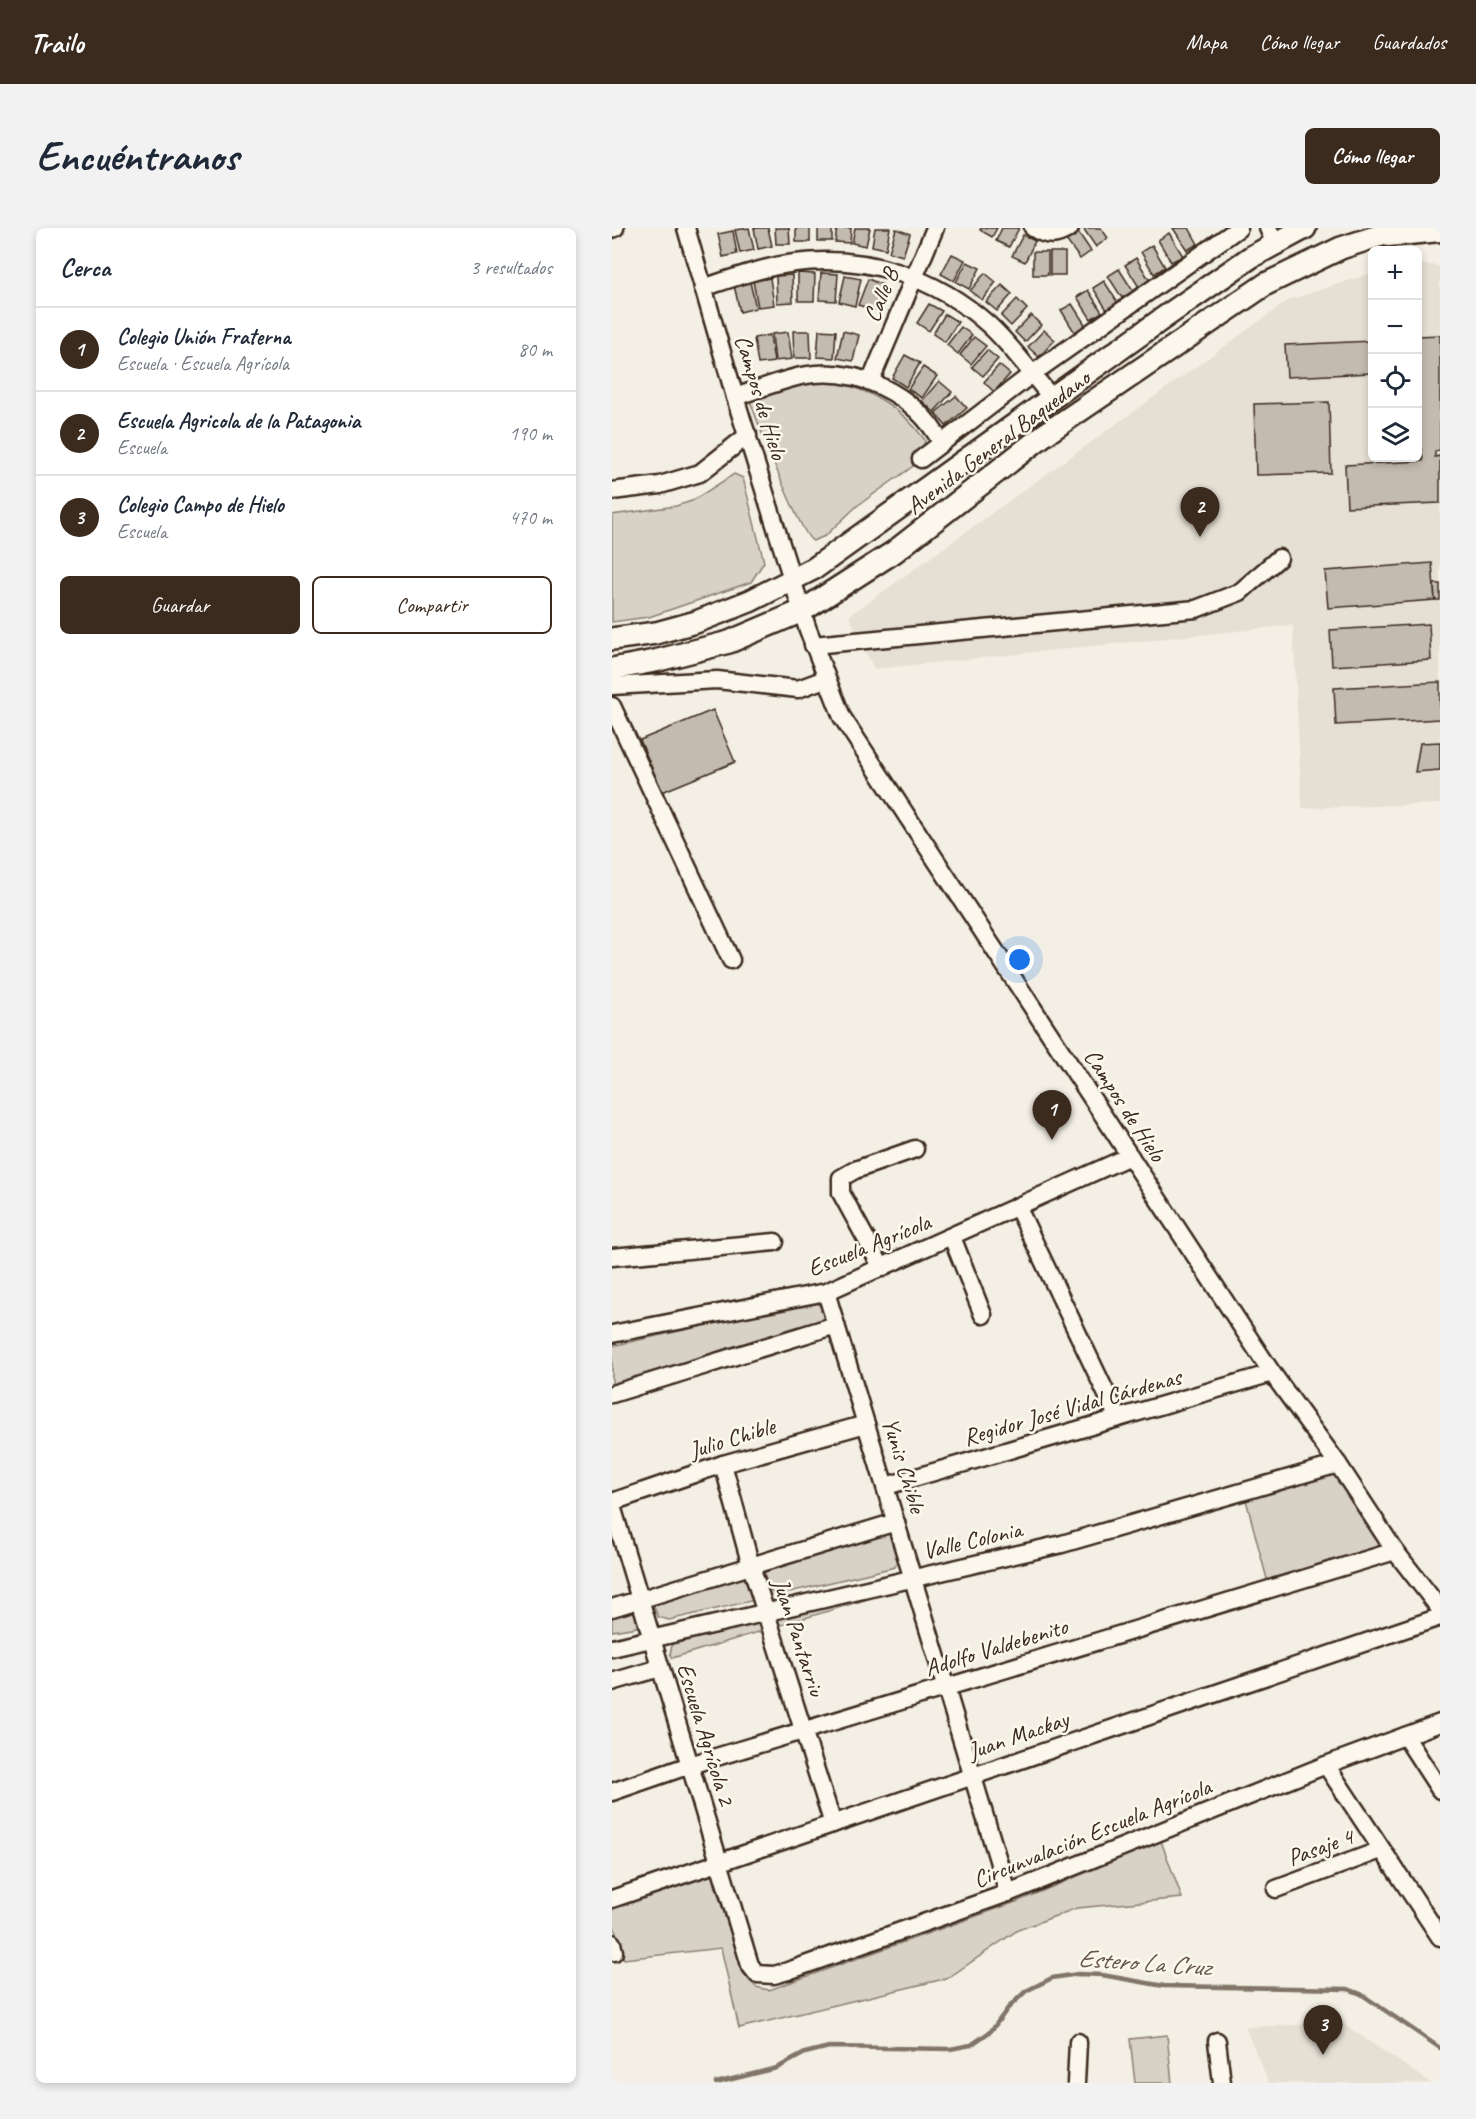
<!DOCTYPE html>
<html lang="es">
<head>
<meta charset="utf-8">
<style>
  body { margin:0; font-family:Caveat,sans-serif; background:#f2f2f3; color:#1f2937 }
  .controls { position:absolute; right:18px; top:18px; display:grid; overflow:hidden; border-radius:9px; box-shadow:0 3px 9px #0003 }
  .controls button { width:54px; height:54px; display:grid; place-items:center; padding:0; border:0; border-bottom:2px solid #e0e1e3; background:#fff; color:#1f2937; font:30px sans-serif }
  .you { position:absolute; left:408px; top:732px; width:21px; height:21px; margin:-15px; border:4px solid #fff; border-radius:50%; background:#1a73e8; box-shadow:0 0 0 9px #1a73e833 }
  .badge { display:grid; place-items:center; width:39px; height:39px; border-radius:50%; background:#3b2a1e; color:#fff; font-size:20px; font-weight:700 }
  .pin { position:absolute; translate:-50% -50px; filter:drop-shadow(0 2px 3px #0008) }
  .pin::after { content:''; position:absolute; top:32px; width:21px; height:18px; background:inherit; clip-path:polygon(0 0,100% 0,50% 100%) }
  .list { margin:0; padding:0; list-style:none }
  h2 { display:flex; justify-content:space-between; align-items:center; height:78px; margin:0; padding:0 24px; font-size:26px }
  h2 small { font-size:20px; font-weight:400; color:#747a83 }
  .list li { display:grid; grid-template-columns:39px 1fr auto; gap:18px; align-items:center; box-sizing:border-box; height:84px; padding:0 24px; border-top:2px solid #e0e1e3 }
  .list b { display:block; font-size:22px; white-space:nowrap }
  .list p { margin:0; font-size:20px; white-space:nowrap; color:#747a83 }
  .list em { font-size:20px; font-style:normal; color:#747a83 }
  .actions { display:flex; gap:12px; padding:18px 24px }
  .actions a { flex:1; padding:14px 0; border:2px solid #3b2a1e; border-radius:9px; text-align:center; font-size:21px; color:#3b2a1e }
  .actions .main { background:#3b2a1e; color:#fff }
  .icon { flex:none; width:33px; height:33px; fill:none; stroke:currentColor; stroke-width:2; stroke-linecap:round; stroke-linejoin:round }
  .map { position:relative; flex:none; width:828px; height:1855px; overflow:hidden; border-radius:9px }
  header { display:flex; align-items:center; gap:36px; box-sizing:border-box; height:84px; padding:0 30px; background:#3b2a1e; color:#fff }
  header strong { font-size:28px }
  nav { display:flex; gap:33px; margin-inline-start:auto; font-size:21px }
  .intro { display:flex; align-items:center; justify-content:space-between; box-sizing:border-box; height:144px; padding:0 36px }
  h1 { margin:0; font-size:42px }
  .button { padding:15px 27px; border-radius:9px; background:#3b2a1e; color:#fff; font-size:21px; font-weight:700 }
  main { display:flex; gap:36px; padding:0 36px }
  aside { flex:1; background:#fff; border-radius:9px; box-shadow:0 3px 9px #0003 }
  .map>svg:first-child { display:block }
</style>
</head>
<body>
<header>
<strong>Trailo</strong>
<nav><a>Mapa</a><a>Cómo llegar</a><a>Guardados</a></nav>
</header>
<div class="intro"><h1>Encuéntranos</h1><a class="button">Cómo llegar</a></div>
<main>
<aside>
<h2>Cerca<small>3 resultados</small></h2>
<ul class="list">
<li><span class="badge">1</span><div><b>Colegio Unión Fraterna</b><p>Escuela · Escuela Agrícola</p></div><em>80 m</em></li>
<li><span class="badge">2</span><div><b>Escuela Agricola de la Patagonia</b><p>Escuela</p></div><em>190 m</em></li>
<li><span class="badge">3</span><div><b>Colegio Campo de Hielo</b><p>Escuela</p></div><em>470 m</em></li>
</ul>
<div class="actions"><a class="main">Guardar</a><a>Compartir</a></div>
</aside>
<div class="map">
<svg width="828" height="1855" viewBox="0 0 828 1855">
  <rect width="100%" height="100%" fill="#f3efe4"/>
  <filter id="ink" filterUnits="userSpaceOnUse"><feTurbulence type="fractalNoise" baseFrequency=".0167" numOctaves="2"/><feDisplacementMap in="SourceGraphic" scale="12" xChannelSelector="R" yChannelSelector="G"/><feConvolveMatrix kernelMatrix="1 2 1 2 8 2 1 2 1" color-interpolation-filters="sRGB"/></filter>
  <g filter="url(#ink)">
    <g fill="#e5dfd4">
      <path d="M806 36 828 38V576L690 580 681 397 262 441 237 388 677 72 760 45V230H806Z"/>
      <path d="M730 1795 819 1855H657L633 1799Z"/>
    </g>
    <g fill="#d8d1c6" stroke="#8a7e72" stroke-width="1.5">
      <path d="M215 153C256 160 288 177 313 212L311 222 300 239 245 278 213 308 201 313C189 309 144 190 137 170L159 160Z"/>
      <path d="M122 246 131 250 152 334 139 354 37 389 0 394V287L64 278 80 273Z"/>
      <path d="M199 1074H205L212 1083 211 1093 0 1160V1118Z"/>
      <path d="M724 1244 775 1320 656 1355 634 1272Z"/>
      <path d="M278 1303 287 1332 283 1339 165 1367 161 1366 153 1349V1342Z"/>
      <path d="M135 1342 147 1371 57 1392 46 1389 41 1376Z"/>
      <path d="M286 1362 60 1430 58 1426 61 1413Z"/>
      <path d="M16 1379 23 1382 25 1399 0 1403V1385Z"/>
      <path d="M549 1613 570 1670 465 1680 406 1702 336 1750 127 1800 109 1720 12 1731 0 1692V1678L100 1647 131 1745 144 1759 157 1762 404 1674Z"/>
      <path d="M555 1807 560 1855H523L518 1811Z"/>
    </g>
    <g fill="none" stroke-linecap="round" stroke-linejoin="round">
      <path stroke="#817468" stroke-width="4.5" d="M104 1855 165 1840 193 1825 217 1819 338 1821 359 1817 379 1803 396 1780 414 1763 440 1750 466 1746 490 1747 552 1758 736 1761 749 1766 828 1820"/>
    </g>
    <g fill="#c3bbb0" stroke="#3b2a1e" stroke-width="1.5">
      <path d="M137 0 142 22 128 25 123 2Z"/>
      <path d="M142 0H156L160 18 146 21Z"/>
      <path d="M163 0H177L178 16H164Z"/>
      <rect x="184" y="0" width="14" height="14"/>
      <rect x="206" y="0" width="14" height="13"/>
      <path d="M225 0H239L238 15 223 14Z"/>
      <path d="M243 0H258L254 18 240 15Z"/>
      <path d="M263 0H278L274 21 260 18Z"/>
      <path d="M369 0H385L380 9 368 2Z"/>
      <path d="M390 0H407L397 19 384 13Z"/>
      <path d="M471 0H489L496 10 484 19Z"/>
      <path d="M561 0H577L586 16 575 22Z"/>
      <path d="M284 1 298 6 291 28 277 24Z"/>
      <path d="M121 3 125 26 111 29 106 6Z"/>
      <path d="M466 4 479 23 468 31 454 12Z"/>
      <path d="M557 5 571 28 559 34 546 12Z"/>
      <path d="M411 7 423 13 413 34 400 28Z"/>
      <path d="M540 17 553 39 542 46 529 24Z"/>
      <rect x="421" y="24" width="15" height="23"/>
      <rect x="438" y="24" width="15" height="23"/>
      <path d="M340 26 353 32 342 53 329 46Z"/>
      <path d="M524 30 538 53 527 59 513 37Z"/>
      <path d="M355 34 368 40 357 61 344 54Z"/>
      <path d="M507 41 521 63 510 70 496 48Z"/>
      <path d="M186 45 203 46 202 73H186Z"/>
      <path d="M209 45 226 46 224 73 207 72Z"/>
      <path d="M373 45 384 54 370 72 358 63Z"/>
      <path d="M180 47 181 74 165 75 164 48Z"/>
      <path d="M233 48 249 51 243 78 227 74Z"/>
      <path d="M158 50 162 77 146 79 141 53Z"/>
      <path d="M256 51 271 57 262 82 246 77Z"/>
      <path d="M492 53 506 75 495 82 481 60Z"/>
      <path d="M138 54 144 80 128 84 122 57Z"/>
      <path d="M390 57 400 66 385 83 374 74Z"/>
      <path d="M476 62 490 84 479 91 465 69Z"/>
      <path d="M405 71 415 81 399 98 389 88Z"/>
      <path d="M317 76 330 83 317 103 305 95Z"/>
      <path d="M460 76 474 98 463 105 449 82Z"/>
      <path d="M333 86 346 94 333 114 321 106Z"/>
      <path d="M419 87 429 97 413 114 403 104Z"/>
      <path d="M349 99 360 107 346 126 335 117Z"/>
      <path d="M207 102 224 103 222 130 205 129Z"/>
      <path d="M432 102 443 112 427 129 416 119Z"/>
      <path d="M181 103H198L199 130H182Z"/>
      <path d="M231 103 247 107 241 133 225 130Z"/>
      <path d="M176 104 180 131 163 133 160 106Z"/>
      <path d="M158 107 162 134 146 136 142 110Z"/>
      <path d="M828 107V222L823 223V229L828 228V275L735 279 733 237 811 233 810 222H806V108Z"/>
      <path d="M362 109 374 118 359 136 348 127Z"/>
      <path d="M760 113V145L675 149 673 117Z"/>
      <path d="M375 122 386 131 371 148 360 139Z"/>
      <path d="M293 127 308 135 294 159 280 150Z"/>
      <path d="M387 137 398 146 382 164 372 154Z"/>
      <path d="M311 139 325 148 310 170 296 161Z"/>
      <path d="M327 153 340 164 322 184 310 173Z"/>
      <path d="M344 168 355 180 334 198 323 185Z"/>
      <path d="M717 174 719 245 644 247 642 176Z"/>
      <path d="M820 335 823 372 716 380 713 343Z"/>
      <path d="M822 356H828V372H823Z"/>
      <path d="M817 396 819 432 720 438 718 402Z"/>
      <path d="M828 454V491L724 497 722 460Z"/>
      <path d="M101 482 123 534 50 564 28 512Z"/>
      <path d="M828 514V542L803 544 808 515Z"/>
    </g>
    <g fill="none" stroke-linecap="round" stroke-linejoin="round">
      <g stroke="#3b2a1e" stroke-width="21">
        <g id="minor">
          <path d="M74 0 123 169 195 399 230 489 660 1145 726 1236 783 1323 828 1381"/>
          <path d="M421 0C435 9 444 9 458 0"/>
          <path d="M656 0 663 15"/>
          <path d="M0 1 3 0"/>
          <path d="M776 10 828 5"/>
          <path d="M91 60C121 50 151 39 183 35 254 26 324 49 377 97 400 118 419 145 439 169"/>
          <path d="M259 152 323 0"/>
          <path d="M123 169C144 162 167 153 189 148 244 137 303 166 329 214"/>
          <path d="M309 231 420 146 627 0"/>
          <path d="M0 263 48 257 88 245 136 207"/>
          <path d="M201 417 584 381 628 364 667 330"/>
          <path d="M0 458 105 452 186 461 213 451"/>
          <path d="M0 478 119 732"/>
          <path d="M406 980 506 1190"/>
          <path d="M340 1009 371 1087"/>
          <path d="M0 1029 163 1014"/>
          <path d="M270 1040 229 965V950L243 942 303 921"/>
          <path d="M214 1064 396 1665"/>
          <path d="M0 1106 214 1064 518 928"/>
          <path d="M0 1166 224 1097"/>
          <path d="M111 1236 139 1338 221 1596"/>
          <path d="M274 1258 660 1145"/>
          <path d="M0 1274 111 1236 254 1196"/>
          <path d="M0 1278 138 1737 145 1746 162 1747 176 1743 396 1665 714 1537 828 1495"/>
          <path d="M0 1380 284 1294"/>
          <path d="M0 1420 450 1316 726 1236"/>
          <path d="M0 1454 48 1440"/>
          <path d="M793 1508 828 1562"/>
          <path d="M714 1537 828 1709"/>
          <path d="M0 1564 78 1537 783 1323"/>
          <path d="M664 1661 769 1622"/>
          <path d="M0 1671 828 1389"/>
          <path d="M0 1715 2 1724"/>
          <path d="M605 1813 610 1855"/>
          <path d="M464 1855 466 1814"/>
        </g>
      </g>
      <g stroke="#3b2a1e" stroke-width="26">
        <g id="major">
          <path d="M0 411 44 405 84 394 138 373 203 340 550 91 639 29 693 0"/>
          <path d="M0 441 43 433 117 414 190 383 282 324 432 207 654 56 729 20 791 0"/>
        </g>
      </g>
      <use href="#minor" stroke="#fbf7ec" stroke-width="16"/>
      <use href="#major" stroke="#fbf7ec" stroke-width="21"/>
    </g>
  </g>
  <g text-anchor="middle" stroke-width="5" stroke-linejoin="round" paint-order="stroke">
    <g font-size="24" fill="#3b2a1e" stroke="#fbf7ec">
      <text transform="translate(269 67) rotate(-67)" y="8">Calle B</text>
      <text transform="translate(149 169) rotate(73)" y="8">Campos de Hielo</text>
      <text transform="translate(386 214) rotate(-37)" y="8">Avenida General Baquedano</text>
      <text transform="translate(513 877) rotate(57)" y="8">Campos de Hielo</text>
      <text transform="translate(257 1017) rotate(-22)" y="8">Escuela Agrícola</text>
      <text transform="translate(460 1179) rotate(-16)" y="8">Regidor José Vidal Cárdenas</text>
      <text transform="translate(120 1210) rotate(-17)" y="8">Julio Chible</text>
      <text transform="translate(292 1237) rotate(73)" y="8">Yunis Chible</text>
      <text transform="translate(360 1312) rotate(-13)" y="8">Valle Colonia</text>
      <text transform="translate(187 1409) rotate(72)" y="8">Juan Pantarriu</text>
      <text transform="translate(384 1419) rotate(-17)" y="8">Adolfo Valdebenito</text>
      <text transform="translate(94 1506) rotate(73)" y="8">Escuela Agrícola 2</text>
      <text transform="translate(406 1507) rotate(-19)" y="8">Juan Mackay</text>
      <text transform="translate(480 1605) rotate(-22)" y="8">Circunvalación Escuela Agrícola</text>
      <text transform="translate(708 1619) rotate(-20)" y="8">Pasaje 4</text>
    </g>
    <g font-size="26" font-style="italic" fill="#645549" stroke="#fbf7ec">
      <text transform="translate(532 1734) rotate(4)" y="9">Estero La Cruz</text>
    </g>
  </g>
</svg>
<div class="controls">
<button>+</button>
<button>−</button>
<button><svg class="icon" aria-label="locate" viewBox="0 0 24 24"><circle cx="12" cy="12" r="6"/><path d="M12 2v4M12 18v4M2 12h4M18 12h4"/></svg></button>
<button><svg class="icon" aria-label="layers" viewBox="0 0 24 24"><path d="M12 4l9 5-9 5-9-5zM3 14l9 5 9-5"/></svg></button>
</div>
<div class="you"></div>
<div class="pin badge" style="left:440px;top:912px">1</div>
<div class="pin badge" style="left:588px;top:309px">2</div>
<div class="pin badge" style="left:711px;top:1827px">3</div>
</div>
</main>
</body>
</html>
